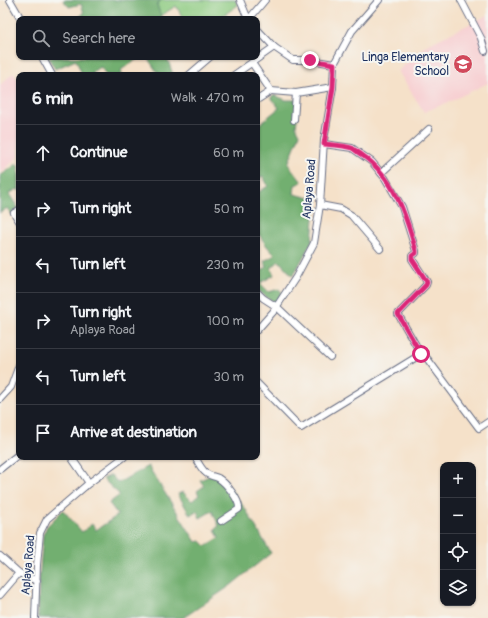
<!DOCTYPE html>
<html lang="en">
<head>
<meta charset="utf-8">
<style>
  body { margin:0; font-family:Pangolin,sans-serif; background:#20242c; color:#f1f3f6 }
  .controls { position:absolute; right:12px; bottom:12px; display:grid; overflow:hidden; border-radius:8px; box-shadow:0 1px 3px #0004 }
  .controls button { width:36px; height:36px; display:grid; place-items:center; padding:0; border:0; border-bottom:1px solid #363941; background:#171b24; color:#f1f3f6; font:20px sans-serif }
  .stop { position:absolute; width:12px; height:12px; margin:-9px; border:3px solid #db2777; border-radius:50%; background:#fff }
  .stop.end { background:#db2777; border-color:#fff; box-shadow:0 1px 4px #0008 }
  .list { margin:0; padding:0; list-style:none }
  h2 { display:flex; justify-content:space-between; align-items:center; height:52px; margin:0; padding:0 16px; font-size:17px }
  h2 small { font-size:13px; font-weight:400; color:#9ea1a6 }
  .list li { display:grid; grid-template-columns:26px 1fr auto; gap:12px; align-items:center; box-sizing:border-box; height:56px; padding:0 16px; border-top:1px solid #363941 }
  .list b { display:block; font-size:15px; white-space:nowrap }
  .list p { margin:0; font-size:13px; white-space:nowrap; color:#9ea1a6 }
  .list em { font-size:13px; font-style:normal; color:#9ea1a6 }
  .icon { flex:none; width:22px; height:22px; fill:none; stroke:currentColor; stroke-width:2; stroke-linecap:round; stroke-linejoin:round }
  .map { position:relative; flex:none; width:488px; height:618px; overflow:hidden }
  .search { position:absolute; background:#171b24; box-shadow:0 1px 3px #0004; left:16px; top:16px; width:244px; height:44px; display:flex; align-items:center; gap:10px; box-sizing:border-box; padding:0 14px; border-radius:8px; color:#9ea1a6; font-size:15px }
  .panel { position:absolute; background:#171b24; box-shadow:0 1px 3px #0004; left:16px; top:72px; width:244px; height:388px; border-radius:8px }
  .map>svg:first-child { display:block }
</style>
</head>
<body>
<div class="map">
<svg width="488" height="618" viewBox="0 0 488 618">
  <rect width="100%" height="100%" fill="#f6f6f2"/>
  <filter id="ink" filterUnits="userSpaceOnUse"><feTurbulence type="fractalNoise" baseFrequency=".025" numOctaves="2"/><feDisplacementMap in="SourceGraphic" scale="8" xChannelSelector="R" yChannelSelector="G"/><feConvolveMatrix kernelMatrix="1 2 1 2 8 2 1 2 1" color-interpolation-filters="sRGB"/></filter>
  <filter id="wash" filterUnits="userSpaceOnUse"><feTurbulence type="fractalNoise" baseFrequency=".012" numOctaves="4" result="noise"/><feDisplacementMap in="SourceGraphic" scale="16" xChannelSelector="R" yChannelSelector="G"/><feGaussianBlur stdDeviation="0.9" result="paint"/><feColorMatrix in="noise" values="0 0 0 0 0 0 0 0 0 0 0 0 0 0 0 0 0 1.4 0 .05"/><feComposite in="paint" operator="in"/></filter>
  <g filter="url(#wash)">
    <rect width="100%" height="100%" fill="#f5e1c9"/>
    <g fill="#f7cfd1">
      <path d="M488 15V83L451 101 424 112 398 71 427 45Z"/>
      <path d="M13 73 19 81V156L0 174V85Z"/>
    </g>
    <path fill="#8ecb81" stroke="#547d70" d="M161 0H235L238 5 221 17 222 19H202L201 18 184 19 176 6 160 16 157 5Z"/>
    <g fill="#72af6f" stroke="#466f66">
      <path d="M63 0H161L157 5 162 19H77L84 13 81 4 69 7Z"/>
      <path d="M48 57H140L121 70 122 75H106L101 67 92 72 94 75H80L82 74 76 60 55 69Z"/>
      <path d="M147 57H167L173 75H159Z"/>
      <path d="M274 95 286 100H300L296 126 300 134 288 164 302 182 295 185 294 194 318 200 315 208 312 241 293 276 279 261 271 268 274 275 260 283 269 292 279 289 282 292 276 303 266 297 257 289V273L267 267 264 261 275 255 266 245 259 234 257 235V193L268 186 263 176 257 179V126L279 108 271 97Z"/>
      <path d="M17 164 19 168V191L17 189 9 194 18 208 11 214 7 208 0 213V176Z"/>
      <path d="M148 466 196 542 201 541 206 546 219 538 215 529 219 526 212 511 200 518 197 511 190 515 178 494 183 492 192 501 199 495 197 491 204 486 200 480 218 472 246 510 271 553 230 586 183 618H38L39 582 43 535 47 526 63 510 82 532 92 524 96 530 118 515 109 503 120 495 103 479 111 475 118 483Z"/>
    </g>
  </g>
  <g filter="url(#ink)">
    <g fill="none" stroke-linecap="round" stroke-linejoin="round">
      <g stroke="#676d83" stroke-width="8">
        <g id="minor">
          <path d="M10 0 21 19"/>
          <path d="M240 0 248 19"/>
          <path d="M461 0 481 38 485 51"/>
          <path d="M249 19 265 0"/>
          <path d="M257 29 274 47 293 60H310L334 64"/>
          <path d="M42 57 52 75"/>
          <path d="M252 63 271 91 296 93 333 87"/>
          <path d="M189 75 210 57"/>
          <path d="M234 75 274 47"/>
          <path d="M257 100 271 91"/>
          <path d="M294 120 296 93"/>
          <path d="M324 144 352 148 372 162 385 178 402 207 416 251V253L412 256V259L427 282 426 285 398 314 421 354"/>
          <path d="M381 173 429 129"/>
          <path d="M320 205 341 209 351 215 380 249"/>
          <path d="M19 210 14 213 19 221"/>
          <path d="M257 292 263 298 277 307 330 357"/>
          <path d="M257 330 273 312 296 277 314 243 320 205 324 140 333 87 334 64 352 31 379 0"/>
          <path d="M257 383 301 428 423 353 479 428 488 422"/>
          <path d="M0 399 11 387 19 365"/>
          <path d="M71 457 89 483"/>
          <path d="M195 457C198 462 201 469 206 473 209 476 214 476 218 478 226 483 240 500 239 509L221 521"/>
          <path d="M0 469 19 454"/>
          <path d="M0 556 19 573 37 581"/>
          <path d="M0 595 19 573"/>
          <path d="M35 618 37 565 40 533 47 519 89 483 124 457"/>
        </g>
      </g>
      <use href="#minor" stroke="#fff" stroke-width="6"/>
    </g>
  </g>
  <g fill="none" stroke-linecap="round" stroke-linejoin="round" filter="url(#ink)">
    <path stroke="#db2777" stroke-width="5" d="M310 60 334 64 333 87 324 144C333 145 343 145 352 148 355 150 359 153 362 155 394 177 406 215 416 251V253L412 256V259L427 282 426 285 398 314 421 354"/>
  </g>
  <defs>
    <g id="school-disc" transform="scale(1)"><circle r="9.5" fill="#d1495b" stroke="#f6f6f2"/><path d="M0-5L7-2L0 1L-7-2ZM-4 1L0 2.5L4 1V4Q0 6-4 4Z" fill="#fff"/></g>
  </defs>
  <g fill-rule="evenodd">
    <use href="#school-disc" x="463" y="64"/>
  </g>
  <g text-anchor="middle" stroke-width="4" stroke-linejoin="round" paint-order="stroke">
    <g font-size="12" fill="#1b2f5e" stroke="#f6f6f2" text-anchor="end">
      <text x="449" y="61">Linga Elementary<tspan x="449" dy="14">School</tspan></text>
    </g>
    <g font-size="12" fill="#1b2f5e" stroke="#f6f6f2">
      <text transform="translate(309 189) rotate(-85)" y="4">Aplaya Road</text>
      <text transform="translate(28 565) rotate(-85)" y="4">Aplaya Road</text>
    </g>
  </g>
</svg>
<div class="controls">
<button>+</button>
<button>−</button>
<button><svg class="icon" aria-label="locate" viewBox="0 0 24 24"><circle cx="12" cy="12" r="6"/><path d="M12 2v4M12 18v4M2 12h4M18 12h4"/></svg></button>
<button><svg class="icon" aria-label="layers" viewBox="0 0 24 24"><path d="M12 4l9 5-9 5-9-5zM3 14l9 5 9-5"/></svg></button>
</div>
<div class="stop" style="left:421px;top:354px"></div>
<div class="stop end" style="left:310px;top:60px"></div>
<div class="search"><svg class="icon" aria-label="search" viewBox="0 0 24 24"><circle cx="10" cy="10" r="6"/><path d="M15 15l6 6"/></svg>Search here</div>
<section class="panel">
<h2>6 min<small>Walk · 470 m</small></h2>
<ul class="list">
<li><svg class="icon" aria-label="ahead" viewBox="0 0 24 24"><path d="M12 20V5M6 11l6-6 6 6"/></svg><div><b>Continue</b></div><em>60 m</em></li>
<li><svg class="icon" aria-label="right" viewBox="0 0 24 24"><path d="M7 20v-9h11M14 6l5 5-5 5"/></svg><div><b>Turn right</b></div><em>50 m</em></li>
<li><svg class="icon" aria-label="left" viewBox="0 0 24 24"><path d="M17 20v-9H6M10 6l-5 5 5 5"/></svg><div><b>Turn left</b></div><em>230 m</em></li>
<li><svg class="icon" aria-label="right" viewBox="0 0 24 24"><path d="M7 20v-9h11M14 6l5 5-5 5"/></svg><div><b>Turn right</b><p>Aplaya Road</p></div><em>100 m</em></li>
<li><svg class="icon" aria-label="left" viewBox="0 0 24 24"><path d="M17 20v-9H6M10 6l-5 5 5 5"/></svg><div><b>Turn left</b></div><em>30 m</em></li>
<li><svg class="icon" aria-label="arrive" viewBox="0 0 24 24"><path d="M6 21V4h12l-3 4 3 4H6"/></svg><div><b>Arrive at destination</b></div></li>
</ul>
</section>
</div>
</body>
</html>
